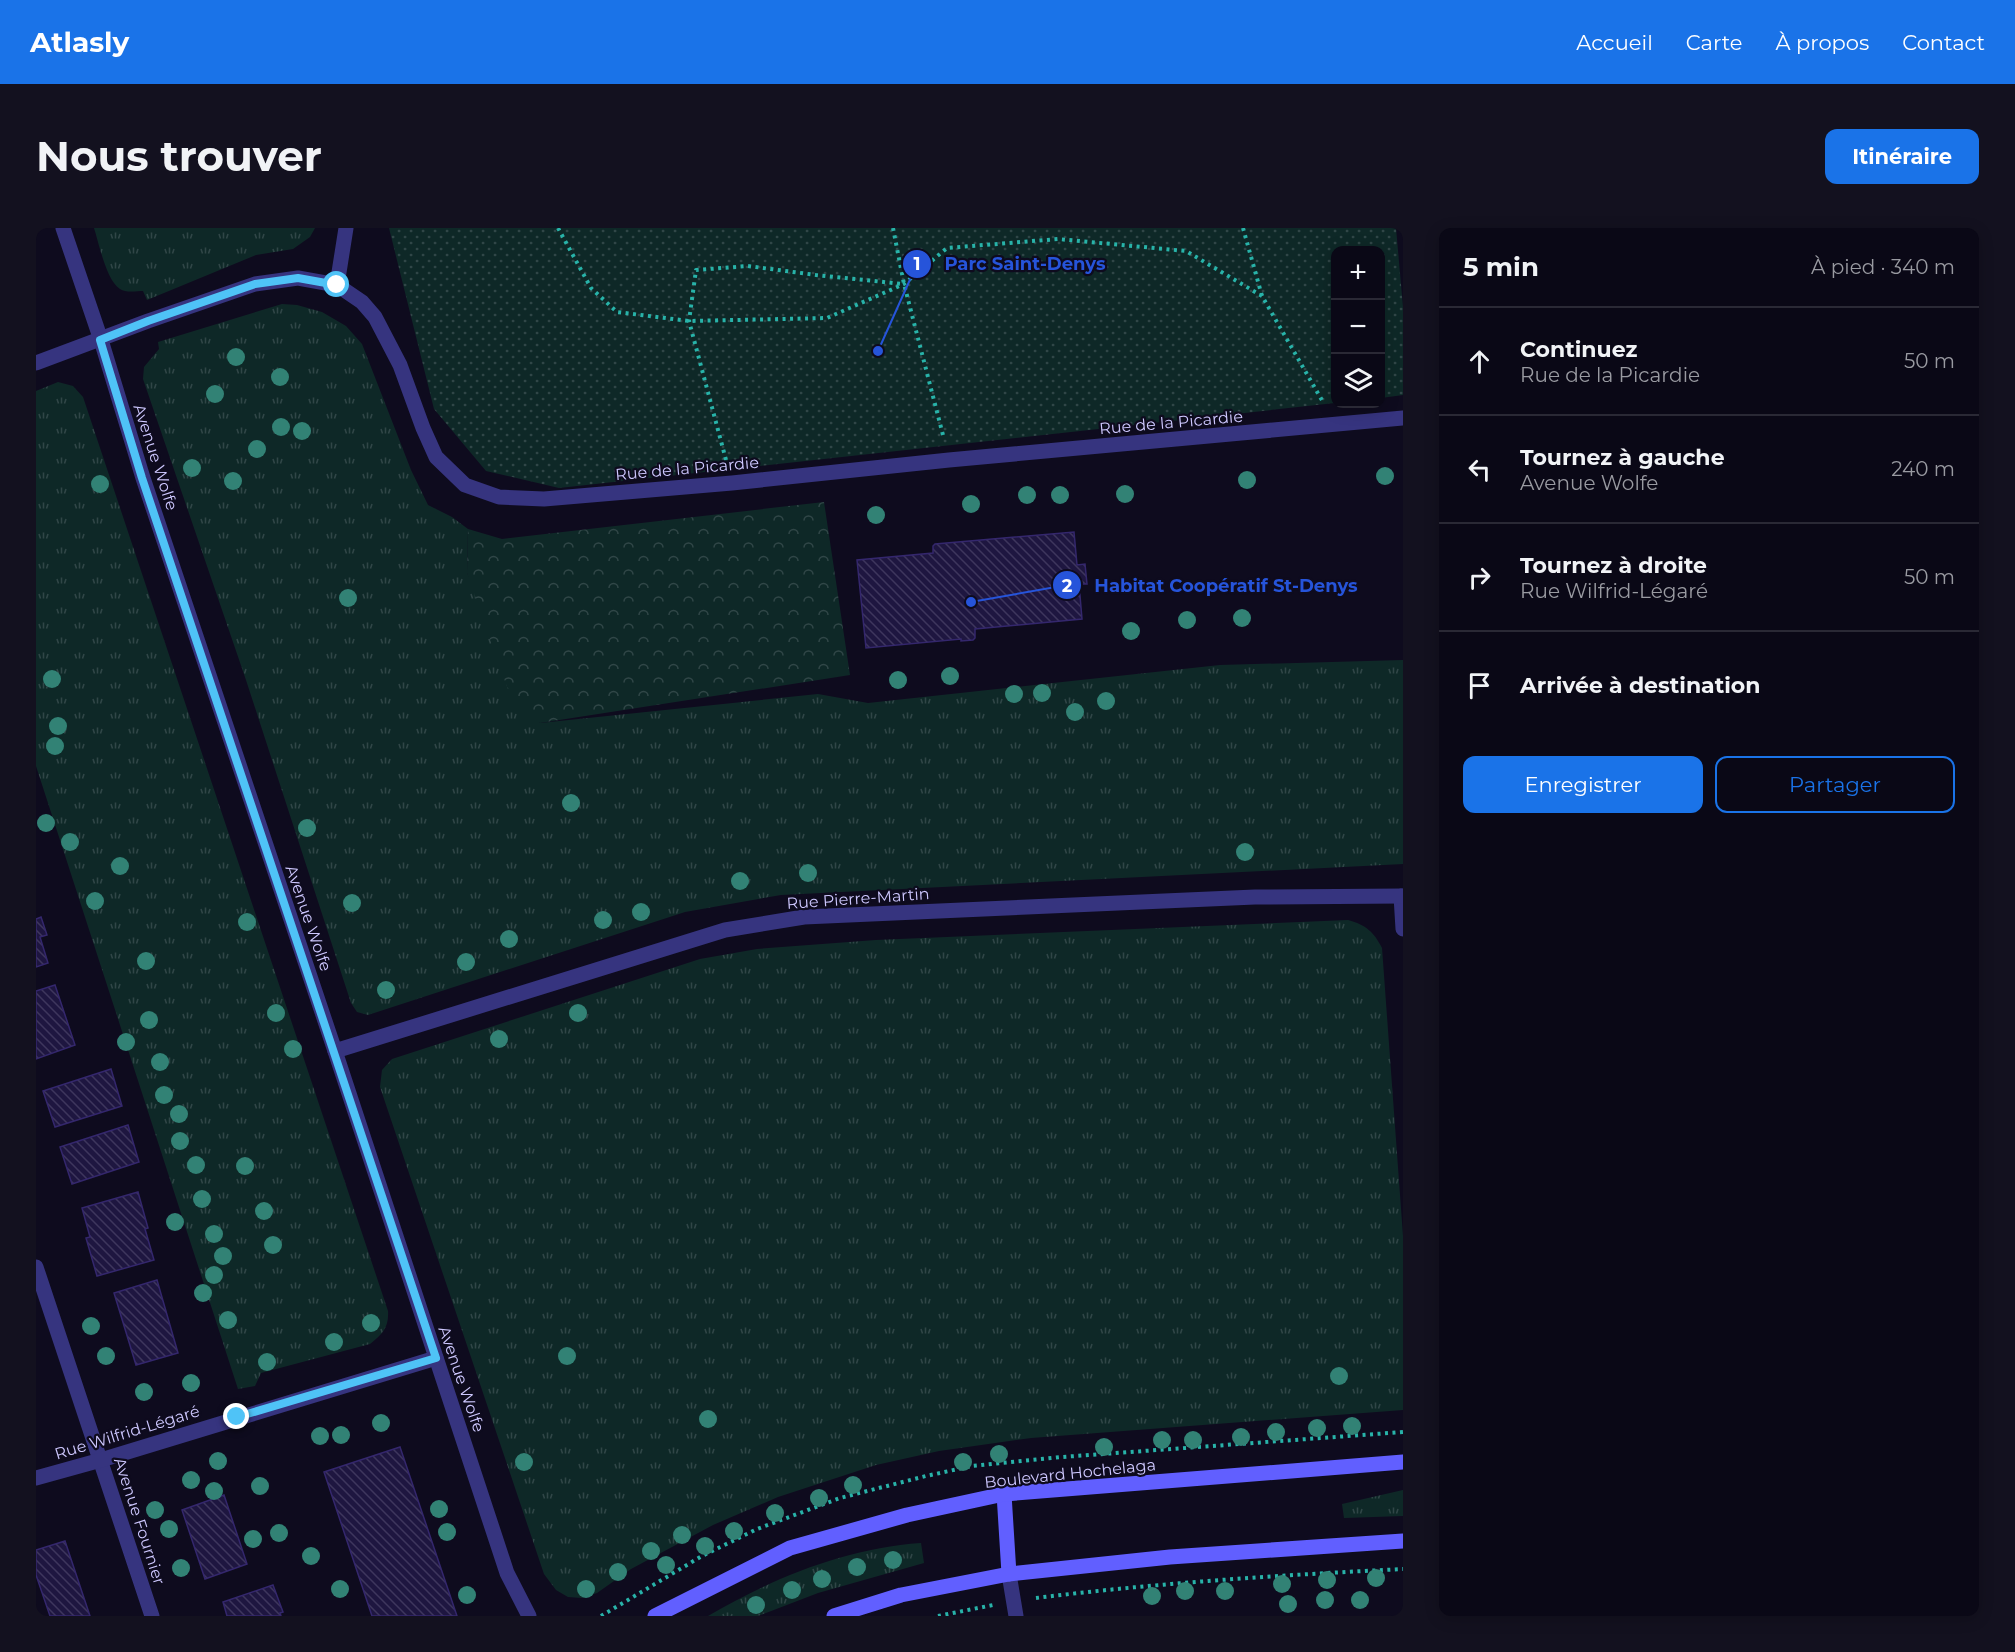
<!DOCTYPE html>
<html lang="fr">
<head>
<meta charset="utf-8">
<style>
  body { margin:0; font-family:Montserrat,sans-serif; background:#13111f; color:#f1f3f6 }
  .controls { position:absolute; right:18px; top:18px; display:grid; overflow:hidden; border-radius:12px; box-shadow:0 3px 15px #0003 }
  .controls button { width:54px; height:54px; display:grid; place-items:center; padding:0; border:0; border-bottom:2px solid #2a2935; background:#0a0816; color:#f1f3f6; font:30px sans-serif }
  .stop { position:absolute; width:18px; height:18px; margin:-14px; border:4px solid #4fc3f7; border-radius:50%; background:#fff }
  .stop.end { background:#4fc3f7; border-color:#fff; box-shadow:0 2px 6px #0008 }
  .list { margin:0; padding:0; list-style:none }
  h2 { display:flex; justify-content:space-between; align-items:center; height:78px; margin:0; padding:0 24px; font-size:26px }
  h2 small { font-size:20px; font-weight:400; color:#999aa1 }
  .list li { display:grid; grid-template-columns:39px 1fr auto; gap:18px; align-items:center; box-sizing:border-box; height:108px; padding:0 24px; border-top:2px solid #2a2935 }
  .list b { display:block; font-size:22px; white-space:nowrap }
  .list p { margin:0; font-size:20px; white-space:nowrap; color:#999aa1 }
  .list em { font-size:20px; font-style:normal; color:#999aa1 }
  .actions { display:flex; gap:12px; padding:18px 24px }
  .actions a { flex:1; padding:14px 0; border:2px solid #1a73e8; border-radius:12px; text-align:center; font-size:21px; color:#1a73e8 }
  .actions .main { background:#1a73e8; color:#fff }
  .icon { flex:none; width:33px; height:33px; fill:none; stroke:currentColor; stroke-width:2; stroke-linecap:round; stroke-linejoin:round }
  .map { position:relative; flex:none; width:1367px; height:1388px; overflow:hidden; border-radius:12px }
  header { display:flex; align-items:center; gap:36px; box-sizing:border-box; height:84px; padding:0 30px; background:#1a73e8; color:#fff }
  header strong { font-size:28px }
  nav { display:flex; gap:33px; margin-inline-start:auto; font-size:21px }
  .intro { display:flex; align-items:center; justify-content:space-between; box-sizing:border-box; height:144px; padding:0 36px }
  h1 { margin:0; font-size:42px }
  .button { padding:15px 27px; border-radius:12px; background:#1a73e8; color:#fff; font-size:21px; font-weight:700 }
  main { display:flex; gap:36px; padding:0 36px }
  aside { flex:1; background:#0a0816; border-radius:12px; box-shadow:0 3px 15px #0003 }
  .map>svg:first-child { display:block }
</style>
</head>
<body>
<header>
<strong>Atlasly</strong>
<nav><a>Accueil</a><a>Carte</a><a>À propos</a><a>Contact</a></nav>
</header>
<div class="intro"><h1>Nous trouver</h1><a class="button">Itinéraire</a></div>
<main>
<div class="map">
<svg width="1367" height="1388" viewBox="0 0 1367 1388">
  <defs>
    <pattern id="grass-tufts" width="24" height="20" patternUnits="userSpaceOnUse" patternTransform="scale(1.5)"><rect width="24" height="20" fill="#0e2827"/><path d="M3 7l-1-3M5 7V3M7 7l1-3M15 17l-1-3M17 17v-4M19 17l1-3" fill="none" stroke="#304647"/></pattern>
    <pattern id="forest-crowns" width="20" height="18" patternUnits="userSpaceOnUse" patternTransform="scale(1.5)"><rect width="20" height="18" fill="#0e2827"/><path d="M2 6a3 3 0 1 1 6 0M12 15a3 3 0 1 1 6 0" fill="none" stroke="#304647"/></pattern>
    <pattern id="park-dots" width="8" height="8" patternUnits="userSpaceOnUse" patternTransform="scale(1.5)"><rect width="8" height="8" fill="#0e2827"/><path d="M2 2h.1M6 6h.1" fill="none" stroke="#304647" stroke-width="1.8" stroke-linecap="round"/></pattern>
    <pattern id="building-back-hatch" width="6" height="6" patternUnits="userSpaceOnUse" patternTransform="scale(1.5)"><rect width="6" height="6" fill="#1e1640"/><path d="M-1 5l2 2M0 0l6 6M5-1l2 2" fill="none" stroke="#3e365d"/></pattern>
  </defs>
  <rect width="100%" height="100%" fill="#0e0b1e"/>
  <g fill="url(#grass-tufts)">
    <path d="M58 0H279L274 9 257 21 220 27 111 72 107 63C100 63 90 65 84 61 70 52 63 15 58 0Z"/>
    <path d="M246 76 261 77 286 84 310 98 326 116 375 242 392 277 416 289 432 301 431 345 504 495 782 466 832 475 1184 437 1367 432V636L745 667 649 684 332 787 321 784 315 775 210 452 107 151 108 139 123 121 122 114Z"/>
    <path d="M22 154 37 158 47 169 352 1083C353 1099 347 1106 334 1116L225 1145 219 1158 202 1161 0 538V163Z"/>
    <path d="M1312 692C1330 697 1338 704 1346 720L1367 1008V1182L995 1210 903 1223 840 1237 742 1269 677 1297 595 1341 561 1365 546 1370 532 1369 520 1362 508 1346 344 859 346 842 356 831 664 731 721 721 840 712Z"/>
    <path d="M1367 1262V1288L1308 1290 1306 1276Z"/>
    <path d="M885 1315 888 1335 782 1365 722 1388H672C737 1350 810 1320 885 1315Z"/>
  </g>
  <path fill="url(#forest-crowns)" d="M788 274 814 447 504 495 471 459 431 345 432 301 466 311Z"/>
  <path fill="url(#park-dots)" d="M353 0H1360L1367 79V167L1345 170 1344 22H1300L1299 175 523 260 450 243 398 181Z"/>
  <g fill="url(#building-back-hatch)" stroke="#34276d" stroke-width="1.5">
    <path d="M1038 304 1041 337 1049 336 1051 356H1043L1046 391 939 401V410L937 412 925 413V411L830 420 821 332 897 325V318L899 316Z"/>
    <path d="M5 689 11 707 4 709 12 735 0 739V691Z"/>
    <path d="M19 757 39 817 0 831V763Z"/>
    <path d="M75 841 86 878 19 899 7 863Z"/>
    <path d="M92 897 103 934 36 956 24 919Z"/>
    <path d="M102 964 112 1000 109 1001 118 1032 61 1048 50 1010 54 1009 46 980Z"/>
    <path d="M121 1052 142 1125 100 1137 78 1065Z"/>
    <path d="M364 1219 421 1388H336L288 1244Z"/>
    <path d="M188 1267 211 1336 169 1351 146 1282Z"/>
    <path d="M29 1313 54 1388H14L0 1347V1322Z"/>
    <path d="M237 1357 247 1384 244 1385 245 1388H191L187 1374Z"/>
  </g>
  <g fill="none" stroke-linecap="round" stroke-linejoin="round">
    <g stroke="#28b3a9" stroke-width="4" stroke-dasharray="3 4.5" stroke-linecap="butt">
      <path d="M522 0 555 60 581 84 653 93 791 90 868 56 911 20 1022 11 1150 23 1226 68 1287 174"/>
      <path d="M857 0 868 56 908 211"/>
      <path d="M1207 0 1226 68"/>
      <path d="M690 232 653 93 660 42 712 38 780 47 867 56"/>
      <path d="M1000 1370C1121 1355 1245 1347 1367 1341"/>
      <path d="M565 1388 666 1328 721 1301 804 1270 890 1248 936 1238 1026 1229 1367 1204"/>
      <path d="M902 1388 957 1377"/>
    </g>
    <g stroke="#36347f" stroke-width="15">
      <path d="M301 57 310 0"/>
      <path d="M973 1346 980 1388"/>
    </g>
    <g stroke="#36347f" stroke-width="15">
      <path d="M27 0 65 112 107 250 299 823 471 1345 493 1388"/>
      <path d="M0 135 112 93 219 56 262 50 301 57 326 74 339 89 364 137 387 200 400 229 429 257 463 269 508 271 696 255 913 232 1367 190"/>
      <path d="M1365 668 1367 701"/>
      <path d="M299 823 689 702 768 689 1219 669 1367 668"/>
      <path d="M0 1039 116 1388"/>
      <path d="M0 1250 65 1232 400 1130"/>
    </g>
    <g stroke="#615fff" stroke-width="15">
      <path d="M968 1266 973 1346"/>
      <path d="M619 1388 754 1320 871 1287 968 1266 1367 1234"/>
      <path d="M798 1388 865 1367 973 1346 1134 1329 1367 1313"/>
    </g>
  </g>
  <g fill="#328275">
    <circle cx="200" cy="129" r="9"/>
    <circle cx="244" cy="149" r="9"/>
    <circle cx="179" cy="166" r="9"/>
    <circle cx="245" cy="199" r="9"/>
    <circle cx="266" cy="203" r="9"/>
    <circle cx="221" cy="221" r="9"/>
    <circle cx="156" cy="240" r="9"/>
    <circle cx="1349" cy="248" r="9"/>
    <circle cx="1211" cy="252" r="9"/>
    <circle cx="197" cy="253" r="9"/>
    <circle cx="64" cy="256" r="9"/>
    <circle cx="1089" cy="266" r="9"/>
    <circle cx="991" cy="267" r="9"/>
    <circle cx="1024" cy="267" r="9"/>
    <circle cx="935" cy="276" r="9"/>
    <circle cx="840" cy="287" r="9"/>
    <circle cx="312" cy="370" r="9"/>
    <circle cx="1206" cy="390" r="9"/>
    <circle cx="1151" cy="392" r="9"/>
    <circle cx="1095" cy="403" r="9"/>
    <circle cx="914" cy="448" r="9"/>
    <circle cx="16" cy="451" r="9"/>
    <circle cx="862" cy="452" r="9"/>
    <circle cx="1006" cy="465" r="9"/>
    <circle cx="978" cy="466" r="9"/>
    <circle cx="1070" cy="473" r="9"/>
    <circle cx="1039" cy="484" r="9"/>
    <circle cx="22" cy="498" r="9"/>
    <circle cx="19" cy="518" r="9"/>
    <circle cx="535" cy="575" r="9"/>
    <circle cx="10" cy="595" r="9"/>
    <circle cx="271" cy="600" r="9"/>
    <circle cx="34" cy="614" r="9"/>
    <circle cx="1209" cy="624" r="9"/>
    <circle cx="84" cy="638" r="9"/>
    <circle cx="772" cy="645" r="9"/>
    <circle cx="704" cy="653" r="9"/>
    <circle cx="59" cy="673" r="9"/>
    <circle cx="316" cy="675" r="9"/>
    <circle cx="605" cy="684" r="9"/>
    <circle cx="567" cy="692" r="9"/>
    <circle cx="211" cy="694" r="9"/>
    <circle cx="473" cy="711" r="9"/>
    <circle cx="110" cy="733" r="9"/>
    <circle cx="430" cy="734" r="9"/>
    <circle cx="350" cy="762" r="9"/>
    <circle cx="240" cy="785" r="9"/>
    <circle cx="542" cy="785" r="9"/>
    <circle cx="113" cy="792" r="9"/>
    <circle cx="463" cy="811" r="9"/>
    <circle cx="90" cy="814" r="9"/>
    <circle cx="257" cy="821" r="9"/>
    <circle cx="124" cy="834" r="9"/>
    <circle cx="128" cy="867" r="9"/>
    <circle cx="143" cy="886" r="9"/>
    <circle cx="144" cy="913" r="9"/>
    <circle cx="160" cy="937" r="9"/>
    <circle cx="209" cy="938" r="9"/>
    <circle cx="166" cy="971" r="9"/>
    <circle cx="228" cy="983" r="9"/>
    <circle cx="139" cy="994" r="9"/>
    <circle cx="178" cy="1006" r="9"/>
    <circle cx="237" cy="1017" r="9"/>
    <circle cx="187" cy="1028" r="9"/>
    <circle cx="178" cy="1047" r="9"/>
    <circle cx="167" cy="1065" r="9"/>
    <circle cx="192" cy="1092" r="9"/>
    <circle cx="335" cy="1095" r="9"/>
    <circle cx="55" cy="1098" r="9"/>
    <circle cx="298" cy="1114" r="9"/>
    <circle cx="70" cy="1128" r="9"/>
    <circle cx="531" cy="1128" r="9"/>
    <circle cx="231" cy="1134" r="9"/>
    <circle cx="1303" cy="1148" r="9"/>
    <circle cx="155" cy="1155" r="9"/>
    <circle cx="108" cy="1164" r="9"/>
    <circle cx="672" cy="1191" r="9"/>
    <circle cx="345" cy="1195" r="9"/>
    <circle cx="1316" cy="1198" r="9"/>
    <circle cx="1281" cy="1200" r="9"/>
    <circle cx="1240" cy="1204" r="9"/>
    <circle cx="305" cy="1207" r="9"/>
    <circle cx="284" cy="1208" r="9"/>
    <circle cx="1205" cy="1209" r="9"/>
    <circle cx="1126" cy="1212" r="9"/>
    <circle cx="1157" cy="1212" r="9"/>
    <circle cx="1068" cy="1219" r="9"/>
    <circle cx="963" cy="1226" r="9"/>
    <circle cx="182" cy="1233" r="9"/>
    <circle cx="488" cy="1234" r="9"/>
    <circle cx="927" cy="1234" r="9"/>
    <circle cx="155" cy="1252" r="9"/>
    <circle cx="817" cy="1257" r="9"/>
    <circle cx="224" cy="1258" r="9"/>
    <circle cx="178" cy="1263" r="9"/>
    <circle cx="783" cy="1270" r="9"/>
    <circle cx="403" cy="1281" r="9"/>
    <circle cx="119" cy="1282" r="9"/>
    <circle cx="739" cy="1285" r="9"/>
    <circle cx="133" cy="1301" r="9"/>
    <circle cx="698" cy="1303" r="9"/>
    <circle cx="411" cy="1304" r="9"/>
    <circle cx="243" cy="1305" r="9"/>
    <circle cx="646" cy="1307" r="9"/>
    <circle cx="217" cy="1311" r="9"/>
    <circle cx="669" cy="1318" r="9"/>
    <circle cx="615" cy="1323" r="9"/>
    <circle cx="275" cy="1328" r="9"/>
    <circle cx="857" cy="1332" r="9"/>
    <circle cx="630" cy="1337" r="9"/>
    <circle cx="821" cy="1339" r="9"/>
    <circle cx="145" cy="1340" r="9"/>
    <circle cx="582" cy="1344" r="9"/>
    <circle cx="1340" cy="1350" r="9"/>
    <circle cx="786" cy="1351" r="9"/>
    <circle cx="1291" cy="1352" r="9"/>
    <circle cx="1246" cy="1356" r="9"/>
    <circle cx="304" cy="1361" r="9"/>
    <circle cx="550" cy="1361" r="9"/>
    <circle cx="756" cy="1362" r="9"/>
    <circle cx="1149" cy="1363" r="9"/>
    <circle cx="1189" cy="1363" r="9"/>
    <circle cx="431" cy="1367" r="9"/>
    <circle cx="1116" cy="1368" r="9"/>
    <circle cx="1289" cy="1372" r="9"/>
    <circle cx="1324" cy="1372" r="9"/>
    <circle cx="1252" cy="1376" r="9"/>
    <circle cx="720" cy="1377" r="9"/>
  </g>
  <g fill="none" stroke-linecap="round" stroke-linejoin="round">
    <path stroke="#4fc3f7" stroke-width="8" d="M201 1189 400 1130 106 250 64 112 112 93 219 56 262 50 301 57"/>
  </g>
  <g text-anchor="middle" stroke-width="4.5" stroke-linejoin="round" paint-order="stroke">
    <g font-size="16" fill="#cec8ff" stroke="#0e0b1e">
      <text transform="translate(1135 194) rotate(-5)" y="6">Rue de la Picardie</text>
      <text transform="translate(120 229) rotate(72)" y="6">Avenue Wolfe</text>
      <text transform="translate(651 240) rotate(-5)" y="6">Rue de la Picardie</text>
      <text transform="translate(822 670) rotate(-4)" y="6">Rue Pierre-Martin</text>
      <text transform="translate(273 690) rotate(71)" y="6">Avenue Wolfe</text>
      <text transform="translate(426 1151) rotate(71)" y="6">Avenue Wolfe</text>
      <text transform="translate(91 1204) rotate(-17)" y="6">Rue Wilfrid-Légaré</text>
      <text transform="translate(1034 1245) rotate(-6)" y="6">Boulevard Hochelaga</text>
      <text transform="translate(104 1293) rotate(72)" y="6">Avenue Fournier</text>
    </g>
  </g>
  <path fill="none" stroke="#2654da" stroke-width="2" d="M842 123L881 36M935 374L1031 357"/>
  <g fill="#2654da" stroke="#0e0b1e" stroke-width="2">
    <circle cx="842" cy="123" r="6"/>
    <circle cx="935" cy="374" r="6"/>
    <circle cx="881" cy="36" r="15"/>
    <circle cx="1031" cy="357" r="15"/>
  </g>
  <g font-size="18" text-anchor="middle" font-weight="bold" fill="#fff">
    <text x="881" y="42">1</text>
    <text x="1031" y="364">2</text>
  </g>
  <g font-size="18" text-anchor="middle" font-weight="bold" fill="#2654da" stroke="#0e0b1e" stroke-width="4.5" stroke-linejoin="round" paint-order="stroke">
    <text x="989" y="42">Parc Saint-Denys</text>
    <text x="1190" y="364">Habitat Coopératif St-Denys</text>
  </g>
</svg>
<div class="controls">
<button>+</button>
<button>−</button>
<button><svg class="icon" aria-label="layers" viewBox="0 0 24 24"><path d="M12 4l9 5-9 5-9-5zM3 14l9 5 9-5"/></svg></button>
</div>
<div class="stop" style="left:301px;top:57px"></div>
<div class="stop end" style="left:201px;top:1189px"></div>
</div>
<aside>
<h2>5 min<small>À pied · 340 m</small></h2>
<ul class="list">
<li><svg class="icon" aria-label="ahead" viewBox="0 0 24 24"><path d="M12 20V5M6 11l6-6 6 6"/></svg><div><b>Continuez</b><p>Rue de la Picardie</p></div><em>50 m</em></li>
<li><svg class="icon" aria-label="left" viewBox="0 0 24 24"><path d="M17 20v-9H6M10 6l-5 5 5 5"/></svg><div><b>Tournez à gauche</b><p>Avenue Wolfe</p></div><em>240 m</em></li>
<li><svg class="icon" aria-label="right" viewBox="0 0 24 24"><path d="M7 20v-9h11M14 6l5 5-5 5"/></svg><div><b>Tournez à droite</b><p>Rue Wilfrid-Légaré</p></div><em>50 m</em></li>
<li><svg class="icon" aria-label="arrive" viewBox="0 0 24 24"><path d="M6 21V4h12l-3 4 3 4H6"/></svg><div><b>Arrivée à destination</b></div></li>
</ul>
<div class="actions"><a class="main">Enregistrer</a><a>Partager</a></div>
</aside>
</main>
</body>
</html>
